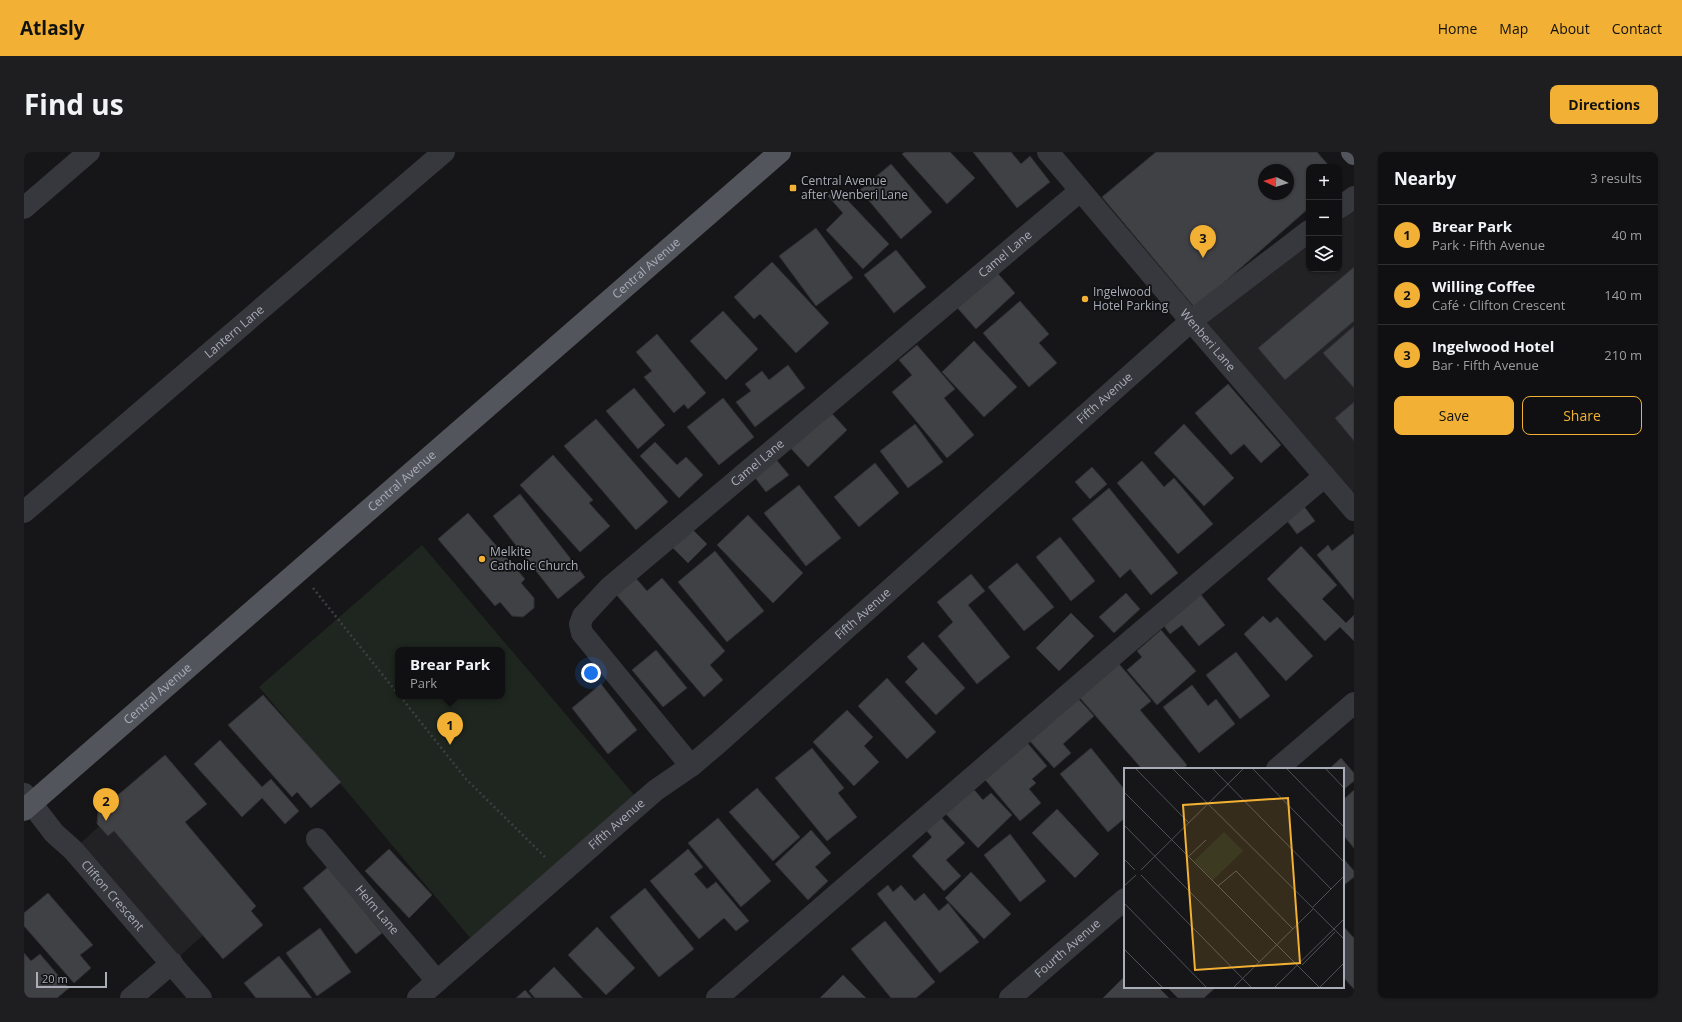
<!DOCTYPE html>
<html lang="en">
<head>
<meta charset="utf-8">
<style>
  body { margin:0; font-family:"Open Sans",sans-serif; background:#1e1e20; color:#f1f3f6 }
  .controls { position:absolute; right:12px; top:12px; display:grid; overflow:hidden; border-radius:8px; box-shadow:0 1px 3px #0004 }
  .controls button { width:36px; height:36px; display:grid; place-items:center; padding:0; border:0; border-bottom:1px solid #303032; background:#101012; color:#f1f3f6; font:20px sans-serif }
  .compass { position:absolute; left:1234px; top:12px; width:36px; height:36px; border-radius:50%; background:#101012; box-shadow:0 1px 3px #0004; rotate:274deg }
  .scale { position:absolute; left:12px; bottom:10px; width:71px; box-sizing:border-box; padding-left:4px; border:2px solid #a8adb8; border-top:0; font-size:11px; line-height:14px; white-space:nowrap; color:#a8adb8; -webkit-text-stroke:3px #111113; paint-order:stroke }
  .you { position:absolute; left:567px; top:521px; width:14px; height:14px; margin:-10px; border:3px solid #fff; border-radius:50%; background:#1a73e8; box-shadow:0 0 0 6px #1a73e833 }
  .badge { display:grid; place-items:center; width:26px; height:26px; border-radius:50%; background:#f2b134; color:#111; font-size:13px; font-weight:700 }
  .pin { position:absolute; translate:-50% -33px; filter:drop-shadow(0 1px 2px #0008) }
  .pin::after { content:''; position:absolute; top:21px; width:14px; height:12px; background:inherit; clip-path:polygon(0 0,100% 0,50% 100%) }
  .popup { position:absolute; left:371px; top:495px; width:110px; height:52px; box-sizing:border-box; display:grid; place-content:center; border-radius:8px; background:#101012; filter:drop-shadow(0 1px 3px #0005); font-size:13px; white-space:nowrap; color:#9c9d9f }
  .popup b { font-size:15px; color:#f1f3f6 }
  .popup::after { content:''; position:absolute; left:50%; top:100%; margin-left:-8px; border:8px solid transparent; border-top-color:#101012 }
  .list { margin:0; padding:0; list-style:none }
  h2 { display:flex; justify-content:space-between; align-items:center; height:52px; margin:0; padding:0 16px; font-size:17px }
  h2 small { font-size:13px; font-weight:400; color:#9c9d9f }
  .list li { display:grid; grid-template-columns:26px 1fr auto; gap:12px; align-items:center; box-sizing:border-box; height:60px; padding:0 16px; border-top:1px solid #303032 }
  .list b { display:block; font-size:15px; white-space:nowrap }
  .list p { margin:0; font-size:13px; white-space:nowrap; color:#9c9d9f }
  .list em { font-size:13px; font-style:normal; color:#9c9d9f }
  .actions { display:flex; gap:8px; padding:12px 16px }
  .actions a { flex:1; padding:9px 0; border:1px solid #f2b134; border-radius:8px; text-align:center; font-size:14px; color:#f2b134 }
  .actions .main { background:#f2b134; color:#111 }
  .icon { flex:none; width:22px; height:22px; fill:none; stroke:currentColor; stroke-width:2; stroke-linecap:round; stroke-linejoin:round }
  .map { position:relative; flex:none; width:1330px; height:846px; overflow:hidden; border-radius:8px }
  header { display:flex; align-items:center; gap:24px; box-sizing:border-box; height:56px; padding:0 20px; background:#f2b134; color:#111 }
  header strong { font-size:19px }
  nav { display:flex; gap:22px; margin-inline-start:auto; font-size:14px }
  .intro { display:flex; align-items:center; justify-content:space-between; box-sizing:border-box; height:96px; padding:0 24px }
  h1 { margin:0; font-size:28px }
  .button { padding:10px 18px; border-radius:8px; background:#f2b134; color:#111; font-size:14px; font-weight:700 }
  main { display:flex; gap:24px; padding:0 24px }
  aside { flex:1; background:#101012; border-radius:8px; box-shadow:0 1px 3px #0004 }
  .map>svg:first-child { display:block }
</style>
</head>
<body>
<header>
<strong>Atlasly</strong>
<nav><a>Home</a><a>Map</a><a>About</a><a>Contact</a></nav>
</header>
<div class="intro"><h1>Find us</h1><a class="button">Directions</a></div>
<main>
<div class="map">
<svg width="1330" height="846" viewBox="0 0 1330 846">
  <rect width="100%" height="100%" fill="#161618"/>
  <g fill="#222225">
    <path d="M1330 45V339L1321 347 1167 169 1285 79V117H1315V56Z"/>
    <path d="M114 639 214 752 148 811 49 698Z"/>
  </g>
  <path fill="#1e261f" fill-rule="evenodd" d="M398 393 617 651 453 794 235 535ZM374 498H478V544H374Z"/>
  <g fill="#404145" stroke="#303034" fill-rule="evenodd">
    <path d="M881 0H926L951 26 923 52 878 2Z"/>
    <path d="M949 0H987L997 12 1006 4 1026 30 993 56Z"/>
    <path d="M1132 0H1293L1306 15H1285V56L1171 156 1078 45ZM1240 18H1264V42H1240Z"/>
    <path d="M867 12 908 60 877 87 836 38Z"/>
    <path d="M812 36 865 92 839 117 802 78 819 61 804 44Z"/>
    <path d="M792 76 829 126 792 154 755 104Z"/>
    <path d="M872 98 902 135 870 161 840 123Z"/>
    <path d="M748 110 805 171 772 201 736 162 730 167 710 145Z"/>
    <path d="M1330 115V169L1261 228 1234 196Z"/>
    <path d="M969 116 991 141 952 177 930 152Z"/>
    <path d="M996 149 1025 182 1015 191 1033 211 1005 235 959 181Z"/>
    <path d="M699 159 734 197 702 228 666 189Z"/>
    <path d="M1330 174V236L1299 201Z"/>
    <path d="M633 182 682 241 664 257 660 252 650 261 620 225 628 219 612 200Z"/>
    <path d="M950 189 993 235 960 265 918 220Z"/>
    <path d="M893 193 931 237 920 246 950 283 923 306 868 240 888 223 875 208Z"/>
    <path d="M764 213 781 236 731 275 712 250 727 239 721 232 738 219 745 228Z"/>
    <path d="M1204 232 1257 293 1237 311 1220 292 1207 303 1171 261Z"/>
    <path d="M610 236 641 273 614 297 582 259Z"/>
    <path d="M699 246 730 285 695 313 663 275Z"/>
    <path d="M1330 250V289L1311 266Z"/>
    <path d="M802 255 823 278 784 315 762 291Z"/>
    <path d="M572 267 644 350 612 378 540 294Z"/>
    <path d="M891 272 919 310 884 336 856 299Z"/>
    <path d="M1160 272 1210 326 1180 354 1130 301Z"/>
    <path d="M631 290 653 313 662 305 679 323 655 346 616 304Z"/>
    <path d="M529 303 569 348 565 351 586 374 556 400 496 333Z"/>
    <path d="M750 305 765 323 742 340 729 323Z"/>
    <path d="M1118 309 1140 335 1150 326 1189 372 1154 402 1093 331Z"/>
    <path d="M851 311 875 341 835 375 810 345Z"/>
    <path d="M1068 315 1083 332 1066 347 1051 330Z"/>
    <path d="M775 333 817 386 782 414 740 361Z"/>
    <path d="M1085 336 1154 421 1127 443 1106 417 1096 426 1048 367Z"/>
    <path d="M496 342 561 425 534 447 469 364Z"/>
    <path d="M1279 353 1291 369 1273 382 1261 366Z"/>
    <path d="M444 361 501 427 497 431 510 446V456L499 465 488 464 476 450 471 454 414 387Z"/>
    <path d="M724 363 779 421 749 451 693 393Z"/>
    <path d="M667 376 683 392 664 411 648 395Z"/>
    <path d="M1329 382 1330 384V448L1293 403 1304 393 1308 399Z"/>
    <path d="M1036 385 1071 429 1047 449 1012 405Z"/>
    <path d="M1277 394 1313 433 1298 447 1322 471 1330 463V489L1316 475 1301 489 1243 427Z"/>
    <path d="M691 399 740 459 703 490 654 430Z"/>
    <path d="M993 411 1030 455 1000 479 964 435Z"/>
    <path d="M947 422 961 439 944 453 986 505 953 532 914 484 929 470 913 450Z"/>
    <path d="M610 424 623 439 638 426 701 499 686 513 699 528 680 545 590 440Z"/>
    <path d="M1174 439 1201 473 1175 494 1158 473 1146 482 1137 470Z"/>
    <path d="M1102 441 1116 457 1090 481 1075 465Z"/>
    <path d="M1047 461 1070 484 1035 519 1012 496Z"/>
    <path d="M1239 464 1246 471 1253 465 1289 504 1262 529 1220 482Z"/>
    <path d="M1137 478 1172 519 1133 553 1103 518 1118 505 1113 499Z"/>
    <path d="M899 490 941 536 912 563 881 530 894 517 883 505Z"/>
    <path d="M632 498 663 536 639 555 608 518Z"/>
    <path d="M1212 500 1246 544 1216 567 1182 523Z"/>
    <path d="M1095 512 1127 549 1116 558 1163 613 1159 617H1118L1056 546Z"/>
    <path d="M863 526 912 580 883 607 834 554Z"/>
    <path d="M577 532 613 578 584 602 548 556Z"/>
    <path d="M1168 533 1184 554 1192 547 1211 572 1175 601 1139 555Z"/>
    <path d="M239 543 317 630 287 656 273 640 268 645 204 573Z"/>
    <path d="M1052 544 1070 564 1039 592 1047 601 1030 616 1004 587Z"/>
    <path d="M823 558 849 585 840 594 855 610 830 634 789 590Z"/>
    <path d="M196 588 238 635 247 627 275 659 261 672 238 646 218 665 170 612Z"/>
    <path d="M1001 588 1023 614 1008 627 1012 631 1005 637 1017 651 996 669 958 624Z"/>
    <path d="M788 596 820 636 814 641 833 665 803 689 751 626Z"/>
    <path d="M1067 596 1101 638V666L1084 680 1036 622Z"/>
    <path d="M141 603 183 652 161 670 232 754 227 759 239 773 199 807 90 679 84 684 73 672 74 660Z"/>
    <path d="M1317 606 1330 621V629L1319 638V617H1305Z"/>
    <path d="M946 633 959 648 967 641 988 663 954 696 919 659Z"/>
    <path d="M733 636 776 685 749 709 705 660Z"/>
    <path d="M1330 638V696L1319 683V648Z"/>
    <path d="M1033 657 1075 702 1051 726 1008 681Z"/>
    <path d="M914 662 941 691 922 708 937 724 920 739 888 704 908 685 900 676Z"/>
    <path d="M694 666 747 729 717 755 664 691Z"/>
    <path d="M787 678 807 701 791 715 804 729 784 748 751 712Z"/>
    <path d="M986 682 1022 729 996 750 960 703Z"/>
    <path d="M365 697 408 743 385 766 341 719Z"/>
    <path d="M664 697 679 715 670 722 683 737 692 730 725 769 712 779 700 766 675 787 626 729Z"/>
    <path d="M1319 706 1330 719V725L1319 734Z"/>
    <path d="M304 715 358 781 332 802 279 736Z"/>
    <path d="M947 720 987 762 960 787 921 746Z"/>
    <path d="M864 733 869 740 877 733 891 749 900 741 915 759 924 751 955 790 916 821 853 742Z"/>
    <path d="M621 736 670 797 635 825 586 765Z"/>
    <path d="M24 741 69 793 56 803 67 816 50 831 0 774V761Z"/>
    <path d="M861 769 911 830 892 846H867L827 797Z"/>
    <path d="M1319 774 1330 786V837L1319 825Z"/>
    <path d="M573 775 611 816 582 843 544 803Z"/>
    <path d="M296 776 327 820 293 844 262 801Z"/>
    <path d="M0 801 7 809 16 802 45 836 33 846H0Z"/>
    <path d="M255 804 288 846H232L220 831Z"/>
    <path d="M530 815 559 846H511L505 839Z"/>
    <path d="M819 823 842 846H796Z"/>
    <path d="M1101 824V835H1134L1145 846H1079Z"/>
    <path d="M1143 835H1192L1180 846H1154Z"/>
    <path d="M501 838 508 846H492Z"/>
  </g>
  <g fill="none" stroke-linecap="round" stroke-linejoin="round">
    <g stroke="#3d3f44" stroke-width="2.5" stroke-dasharray="2 3" stroke-linecap="butt">
      <path d="M289 436 374 542"/>
      <path d="M376 544 442 627 521 705"/>
    </g>
    <g stroke="#37383d" stroke-width="22">
      <path id="s1" d="M1024 0 1167 169 1330 358"/>
      <path d="M0 56 65 0"/>
      <path d="M1315 56 1330 45"/>
      <path id="s2" d="M0 360 420 0"/>
      <path id="s3" d="M667 614 558 481 556 472 559 464 585 436 1056 39"/>
      <path d="M1253 617 1330 551"/>
      <path id="s4" d="M0 642 30 681 49 698 177 846"/>
      <path id="s5" d="M293 687 413 829"/>
      <path d="M107 846 148 811"/>
      <path id="s6" d="M394 846 617 651 632 638 667 614 693 592 1167 169 1285 79"/>
      <path d="M693 846 1098 496 1301 324"/>
      <path id="s7" d="M986 846 1101 747"/>
    </g>
    <g stroke="#53555c" stroke-width="22">
      <path d="M1328 0 1330 2"/>
      <path id="s8" d="M0 658 756 0"/>
    </g>
  </g>
  <g fill="#f2b134" stroke="#111113" stroke-width="1.5">
    <rect x="765" y="32" width="8" height="8" rx="2"/>
    <circle cx="1061" cy="147" r="4"/>
    <circle cx="458" cy="407" r="4"/>
  </g>
  <g text-anchor="middle" stroke-width="3.5" stroke-linejoin="round" paint-order="stroke">
    <g font-size="12" fill="#a8adb8" stroke="#111113" text-anchor="start">
      <text x="777" y="33">Central Avenue<tspan x="777" dy="14">after Wenberi Lane</tspan></text>
      <text x="1069" y="144">Ingelwood<tspan x="1069" dy="14">Hotel Parking</tspan></text>
      <text x="466" y="404">Melkite<tspan x="466" dy="14">Catholic Church</tspan></text>
    </g>
    <g font-size="12" fill="#a8adb8" stroke="#111113">
      <text dy="4" stroke="none"><textPath href="#s3" startOffset="746">Camel Lane</textPath></text>
      <text dy="4" stroke="none"><textPath href="#s8" startOffset="825">Central Avenue</textPath></text>
      <text dy="4" stroke="none"><textPath href="#s2" startOffset="277">Lantern Lane</textPath></text>
      <text dy="4" stroke="none"><textPath href="#s1" startOffset="247">Wenberi Lane</textPath></text>
      <text dy="4" stroke="none"><textPath href="#s6" startOffset="912">Fifth Avenue</textPath></text>
      <text dy="4" stroke="none"><textPath href="#s3" startOffset="422">Camel Lane</textPath></text>
      <text dy="4" stroke="none"><textPath href="#s8" startOffset="501">Central Avenue</textPath></text>
      <text dy="4" stroke="none"><textPath href="#s6" startOffset="588">Fifth Avenue</textPath></text>
      <text dy="4" stroke="none"><textPath href="#s8" startOffset="177">Central Avenue</textPath></text>
      <text dy="4" stroke="none"><textPath href="#s6" startOffset="264">Fifth Avenue</textPath></text>
      <text dy="4" stroke="none"><textPath href="#s4" startOffset="135">Clifton Crescent</textPath></text>
      <text dy="4" stroke="none"><textPath href="#s5" startOffset="93">Helm Lane</textPath></text>
      <text dy="4" stroke="none"><textPath href="#s7" startOffset="76">Fourth Avenue</textPath></text>
    </g>
  </g>
  <g transform="translate(1100 616)">
    <rect width="220" height="220" fill="#161618"/>
    <path d="M100 64 119 83 89 112 70 93Z" fill="#1e261f"/>
    <path fill="none" stroke="#505258" stroke-width="1" d="M11 0 65 55M48 0 220 171M88 0 207 121M128 0 220 94M162 0 220 59M201 0 220 20M0 24 196 220M0 57 135 194M65 88 82 72M0 91 11 102M17 102 120 0M17 107 128 220M0 118 12 107M94 118 112 103 169 161M0 135 83 220M188 140 220 108M0 181 39 220M178 197 211 164M109 220 189 141M150 220 220 151M195 220 220 195"/>
    <path fill="#f2b134" fill-opacity="0.15" stroke="#f2b134" stroke-width="2" d="M164 30 176 195 71 202 59 37Z"/>
    <rect width="220" height="220" fill="none" stroke="#a8adb8" stroke-width="2"/>
  </g>
</svg>
<div class="controls">
<button>+</button>
<button>−</button>
<button><svg class="icon" aria-label="layers" viewBox="0 0 24 24"><path d="M12 4l9 5-9 5-9-5zM3 14l9 5 9-5"/></svg></button>
</div>
<svg class="compass" viewBox="-18 -18 36 36"><path d="M0-13l5 13h-10z" fill="#e53935"/><path d="M0 13l5-13h-10z" fill="#9c9d9f"/></svg>
<div class="scale">20 m</div>
<div class="you"></div>
<div class="pin badge" style="left:426px;top:593px">1</div>
<div class="popup"><b>Brear Park</b>Park</div>
<div class="pin badge" style="left:82px;top:669px">2</div>
<div class="pin badge" style="left:1179px;top:106px">3</div>
</div>
<aside>
<h2>Nearby<small>3 results</small></h2>
<ul class="list">
<li><span class="badge">1</span><div><b>Brear Park</b><p>Park · Fifth Avenue</p></div><em>40 m</em></li>
<li><span class="badge">2</span><div><b>Willing Coffee</b><p>Café · Clifton Crescent</p></div><em>140 m</em></li>
<li><span class="badge">3</span><div><b>Ingelwood Hotel</b><p>Bar · Fifth Avenue</p></div><em>210 m</em></li>
</ul>
<div class="actions"><a class="main">Save</a><a>Share</a></div>
</aside>
</main>
</body>
</html>
